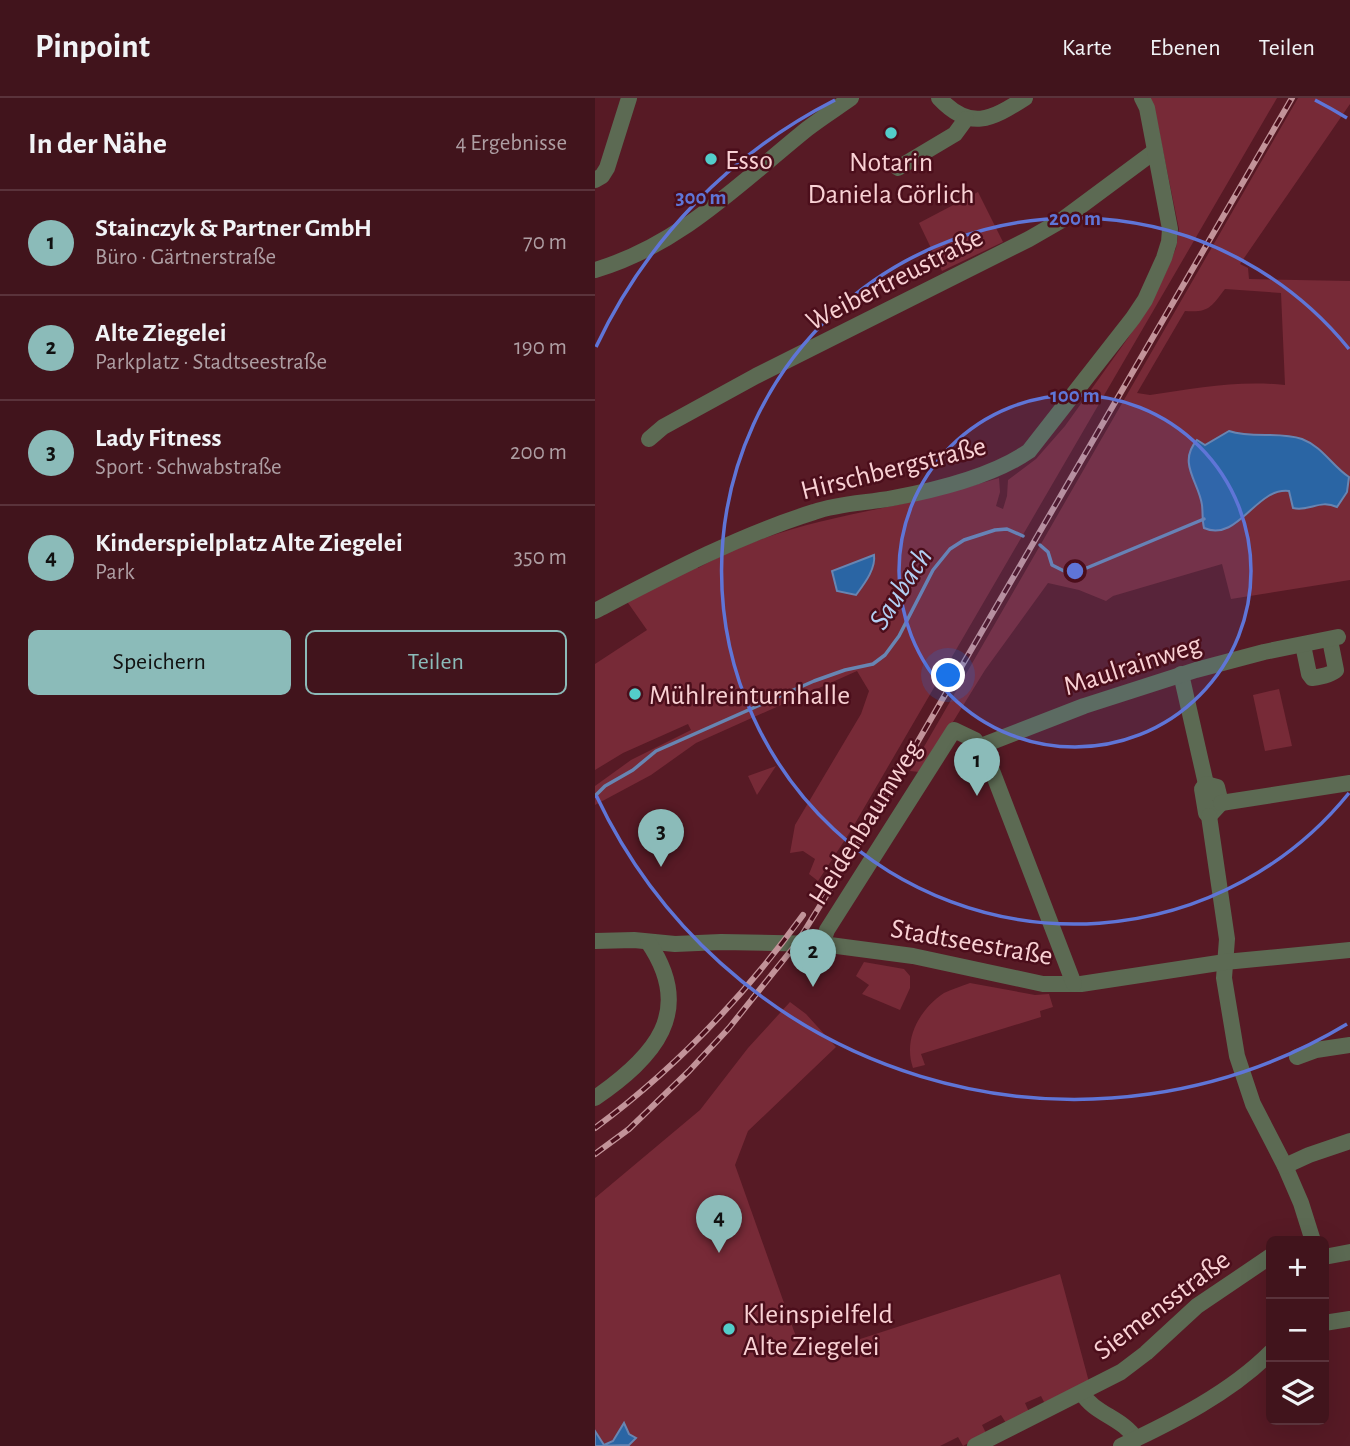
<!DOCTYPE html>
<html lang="de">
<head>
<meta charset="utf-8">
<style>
  body { margin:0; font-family:"Alegreya Sans",sans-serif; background:#4c2129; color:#f1f3f6 }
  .controls { position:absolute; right:21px; bottom:21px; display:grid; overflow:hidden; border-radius:10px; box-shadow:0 7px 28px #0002 }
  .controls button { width:63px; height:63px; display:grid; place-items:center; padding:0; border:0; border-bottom:2px solid #5a333b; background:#41141c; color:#f1f3f6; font:35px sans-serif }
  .you { position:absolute; left:354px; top:578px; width:24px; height:24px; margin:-18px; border:5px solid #fff; border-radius:50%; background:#1a73e8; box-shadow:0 0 0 10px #1a73e833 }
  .badge { display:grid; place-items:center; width:46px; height:46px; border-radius:50%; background:#8bbbb9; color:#111; font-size:23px; font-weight:700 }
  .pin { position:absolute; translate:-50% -58px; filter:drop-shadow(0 2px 4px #0008) }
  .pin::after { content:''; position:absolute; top:37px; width:24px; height:21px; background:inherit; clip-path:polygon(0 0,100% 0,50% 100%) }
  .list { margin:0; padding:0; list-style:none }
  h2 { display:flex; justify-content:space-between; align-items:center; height:91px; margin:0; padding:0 28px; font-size:30px }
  h2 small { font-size:23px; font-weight:400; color:#ae9ea3 }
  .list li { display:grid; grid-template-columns:46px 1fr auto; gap:21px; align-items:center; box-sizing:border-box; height:105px; padding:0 28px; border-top:2px solid #5a333b }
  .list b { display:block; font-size:26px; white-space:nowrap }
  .list p { margin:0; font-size:23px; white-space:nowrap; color:#ae9ea3 }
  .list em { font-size:23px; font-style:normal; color:#ae9ea3 }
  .actions { display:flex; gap:14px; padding:21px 28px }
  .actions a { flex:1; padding:16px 0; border:2px solid #8bbbb9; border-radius:10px; text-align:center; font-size:24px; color:#8bbbb9 }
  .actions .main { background:#8bbbb9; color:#111 }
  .icon { flex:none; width:38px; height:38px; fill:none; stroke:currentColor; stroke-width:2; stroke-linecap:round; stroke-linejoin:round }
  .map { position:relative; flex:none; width:755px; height:1348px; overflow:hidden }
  header { display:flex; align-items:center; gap:42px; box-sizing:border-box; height:98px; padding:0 35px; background:#41141c; border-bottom:2px solid #5a333b }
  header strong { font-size:33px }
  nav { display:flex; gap:38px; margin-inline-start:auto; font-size:24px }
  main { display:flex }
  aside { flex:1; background:#41141c }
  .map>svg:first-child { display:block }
</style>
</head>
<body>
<header>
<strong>Pinpoint</strong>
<nav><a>Karte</a><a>Ebenen</a><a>Teilen</a></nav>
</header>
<main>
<aside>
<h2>In der Nähe<small>4 Ergebnisse</small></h2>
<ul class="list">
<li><span class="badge">1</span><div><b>Stainczyk &amp; Partner GmbH</b><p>Büro · Gärtnerstraße</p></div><em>70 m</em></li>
<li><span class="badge">2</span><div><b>Alte Ziegelei</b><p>Parkplatz · Stadtseestraße</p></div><em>190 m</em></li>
<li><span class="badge">3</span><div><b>Lady Fitness</b><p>Sport · Schwabstraße</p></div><em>200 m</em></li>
<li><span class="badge">4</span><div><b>Kinderspielplatz Alte Ziegelei</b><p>Park</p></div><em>350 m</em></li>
</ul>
<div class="actions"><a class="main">Speichern</a><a>Teilen</a></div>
</aside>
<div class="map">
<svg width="755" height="1348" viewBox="0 0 755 1348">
  <rect width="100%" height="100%" fill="#571a25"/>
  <g fill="#772a37" fill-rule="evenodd">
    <path d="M554 0H682L255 734 223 783 214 776 220 761 208 753 195 755 200 727 266 616 274 593 262 573 101 645 56 677 0 707V688L36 662 96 632 93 626 28 655 0 672V566L52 532 31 502 100 467 103 470C170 432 236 421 311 405 342 398 373 389 404 380L405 394 401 408 408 411 412 398 413 382 441 361 470 328 533 240 556 204 571 174 581 150 584 131 560 14Z"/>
    <path d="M703 0H755V6L645 166 653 170 654 181 755 183V482L636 501 627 466 518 498 511 503 484 492 453 485 390 572 332 666 324 674 315 673ZM630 191 686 195 690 287C644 282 601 290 555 297L542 295 590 213C614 215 616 209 630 191Z"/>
    <path d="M383 94 408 144 347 173 324 125Z"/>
    <path d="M684 591 697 648 670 653 658 597Z"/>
    <path d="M181 668 162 697 153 678Z"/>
    <path d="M269 864 309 871 315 878V890L305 912 267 896 274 887 261 878Z"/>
    <path d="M375 885 440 897 454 896 458 909 445 913 446 919 326 956 330 967 318 970C308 941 324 912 349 895 357 891 367 888 375 885Z"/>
    <path d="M195 904 211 916 241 949 153 1033 140 1067 205 1250 219 1256 465 1176 494 1284 450 1306 446 1298 430 1305 434 1314 411 1325 406 1317 387 1327 391 1335 368 1348 363 1339 345 1348H0V1100L105 1012 153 950Z"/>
  </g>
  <g fill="#2a65a4" stroke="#6885b2" stroke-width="2">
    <path d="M634 333C657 341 684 333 707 341 728 349 737 368 754 379L752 394 742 409C724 401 715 414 698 410L694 393C661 389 643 445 609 430 607 422 608 416 607 407 604 384 582 365 602 342L610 347Z"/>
    <path d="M279 457C281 471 269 486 261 497L242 493 237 473Z"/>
    <path d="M29 1325 34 1336 41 1340 34 1347 0 1348V1333L9 1347 18 1343Z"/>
  </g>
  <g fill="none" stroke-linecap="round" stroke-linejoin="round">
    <g stroke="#6885b2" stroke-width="3.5">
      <path d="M445 447 453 454 457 467 469 473 482 474 609 421"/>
      <path d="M0 698 10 688 38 672 61 653 219 583 250 572 278 566 290 557 304 538 338 472 355 451 369 442 400 432 412 431 428 438"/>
    </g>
    <g stroke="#5c6a53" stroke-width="16">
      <path d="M344 0C375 33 396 22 430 0"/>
      <path d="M303 70 360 36 371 21"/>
      <path d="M0 82 7 78 12 70 34 0"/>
      <path d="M0 172C85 147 145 85 212 31 226 20 242 10 256 0"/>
      <path d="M54 341 68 329 161 278 434 141 467 122 560 53"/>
      <path d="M0 513C71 476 142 438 219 414 244 405 272 405 298 400 341 392 398 378 434 353L538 220 550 202 569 160 574 144 575 131 552 10 547 0"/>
      <path d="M708 547 714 576 717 580C724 579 736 577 741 572L735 542"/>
      <path d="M586 576 611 686"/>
      <path d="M386 648 489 608 601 572 669 554 743 539"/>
      <path d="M611 686 622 689 626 705 614 718 611 715 607 691Z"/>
      <path d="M626 705 755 685"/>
      <path d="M614 718 632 841 629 880 642 958 658 1006 690 1068 706 1105 718 1143"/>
      <path d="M0 843 39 842 80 846 126 844 227 846 318 858 448 886H486L630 864 755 852"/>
      <path d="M227 846 232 832 359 632 380 642 391 657 479 886"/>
      <path d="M702 959 721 952 755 947"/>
      <path d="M0 1000C59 959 101 914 53 844"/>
      <path d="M690 1068 714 1057 755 1043"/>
      <path d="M729 1159 755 1154"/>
      <path d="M729 1225 755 1221"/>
      <path d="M487 1295C499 1316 528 1320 541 1341"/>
      <path d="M380 1348 526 1274 551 1255 602 1208 676 1158"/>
      <path d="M526 1348C579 1323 635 1295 676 1254"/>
    </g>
    <g stroke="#c29399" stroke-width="6">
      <g id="rail">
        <path d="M0 1030C80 971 150 897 208 817"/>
        <path d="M0 1056 34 1031 94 973 134 930 202 845 265 743 697 0"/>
      </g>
    </g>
    <use href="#rail" stroke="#4b0e1b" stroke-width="3.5" stroke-dasharray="10" stroke-linecap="butt"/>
  </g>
  <circle cx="480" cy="473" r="176" fill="#5f75d7" fill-opacity=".12"/>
  <g fill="none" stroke="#5f75d7" stroke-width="3.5">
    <circle cx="480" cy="473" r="176"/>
    <path d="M754 695A353 353 0 1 1 754 251"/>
    <path d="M752 926A529 529 0 0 1 1 697M1 249A529 529 0 0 1 240 2M720 2A529 529 0 0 1 752 20"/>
  </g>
  <g fill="#53cdca" stroke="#4b0e1b" stroke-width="2.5">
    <circle cx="296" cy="35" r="7"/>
    <circle cx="116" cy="61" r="7"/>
    <circle cx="40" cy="596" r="7"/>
    <circle cx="134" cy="1231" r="7"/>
  </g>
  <g text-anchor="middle" stroke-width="5" stroke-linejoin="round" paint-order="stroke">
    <g font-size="28" fill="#f9d1d4" stroke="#4b0e1b" text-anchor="start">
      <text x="130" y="71">Esso</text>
      <text x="296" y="73" text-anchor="middle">Notarin<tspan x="296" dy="32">Daniela Görlich</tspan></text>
      <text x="54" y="606">Mühlreinturnhalle</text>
      <text x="148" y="1225">Kleinspielfeld<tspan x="148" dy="32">Alte Ziegelei</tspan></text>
    </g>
    <g font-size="28" fill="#f9d1d4" stroke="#4b0e1b">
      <text transform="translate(299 180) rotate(-27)" y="10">Weibertreustraße</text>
      <text transform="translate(298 369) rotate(-14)" y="10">Hirschbergstraße</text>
      <text transform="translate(537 566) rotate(-18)" y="10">Maulrainweg</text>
      <text transform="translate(269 724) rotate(-58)" y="10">Heidenbaumweg</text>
      <text transform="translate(377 843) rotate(10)" y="10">Stadtseestraße</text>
      <text transform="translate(566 1206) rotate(-37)" y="10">Siemensstraße</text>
    </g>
    <g font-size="30" font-style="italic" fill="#b1cff3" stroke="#4b0e1b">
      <text transform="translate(305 490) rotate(-57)" y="10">Saubach</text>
    </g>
  </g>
  <circle cx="480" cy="473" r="10" fill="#5f75d7" stroke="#4b0e1b" stroke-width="3.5"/>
  <g font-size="21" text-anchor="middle" font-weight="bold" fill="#5f75d7" stroke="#4b0e1b" stroke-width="5" stroke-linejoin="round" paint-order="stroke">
    <text x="106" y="106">300 m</text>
    <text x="480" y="127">200 m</text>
    <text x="480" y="304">100 m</text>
  </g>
</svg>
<div class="controls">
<button>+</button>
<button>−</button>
<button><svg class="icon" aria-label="layers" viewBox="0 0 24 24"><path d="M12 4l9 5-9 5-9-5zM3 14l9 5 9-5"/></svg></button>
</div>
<div class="you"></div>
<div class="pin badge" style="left:382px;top:698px">1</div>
<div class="pin badge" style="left:218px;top:889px">2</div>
<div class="pin badge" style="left:66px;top:769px">3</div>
<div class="pin badge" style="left:124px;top:1155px">4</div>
</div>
</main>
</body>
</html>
